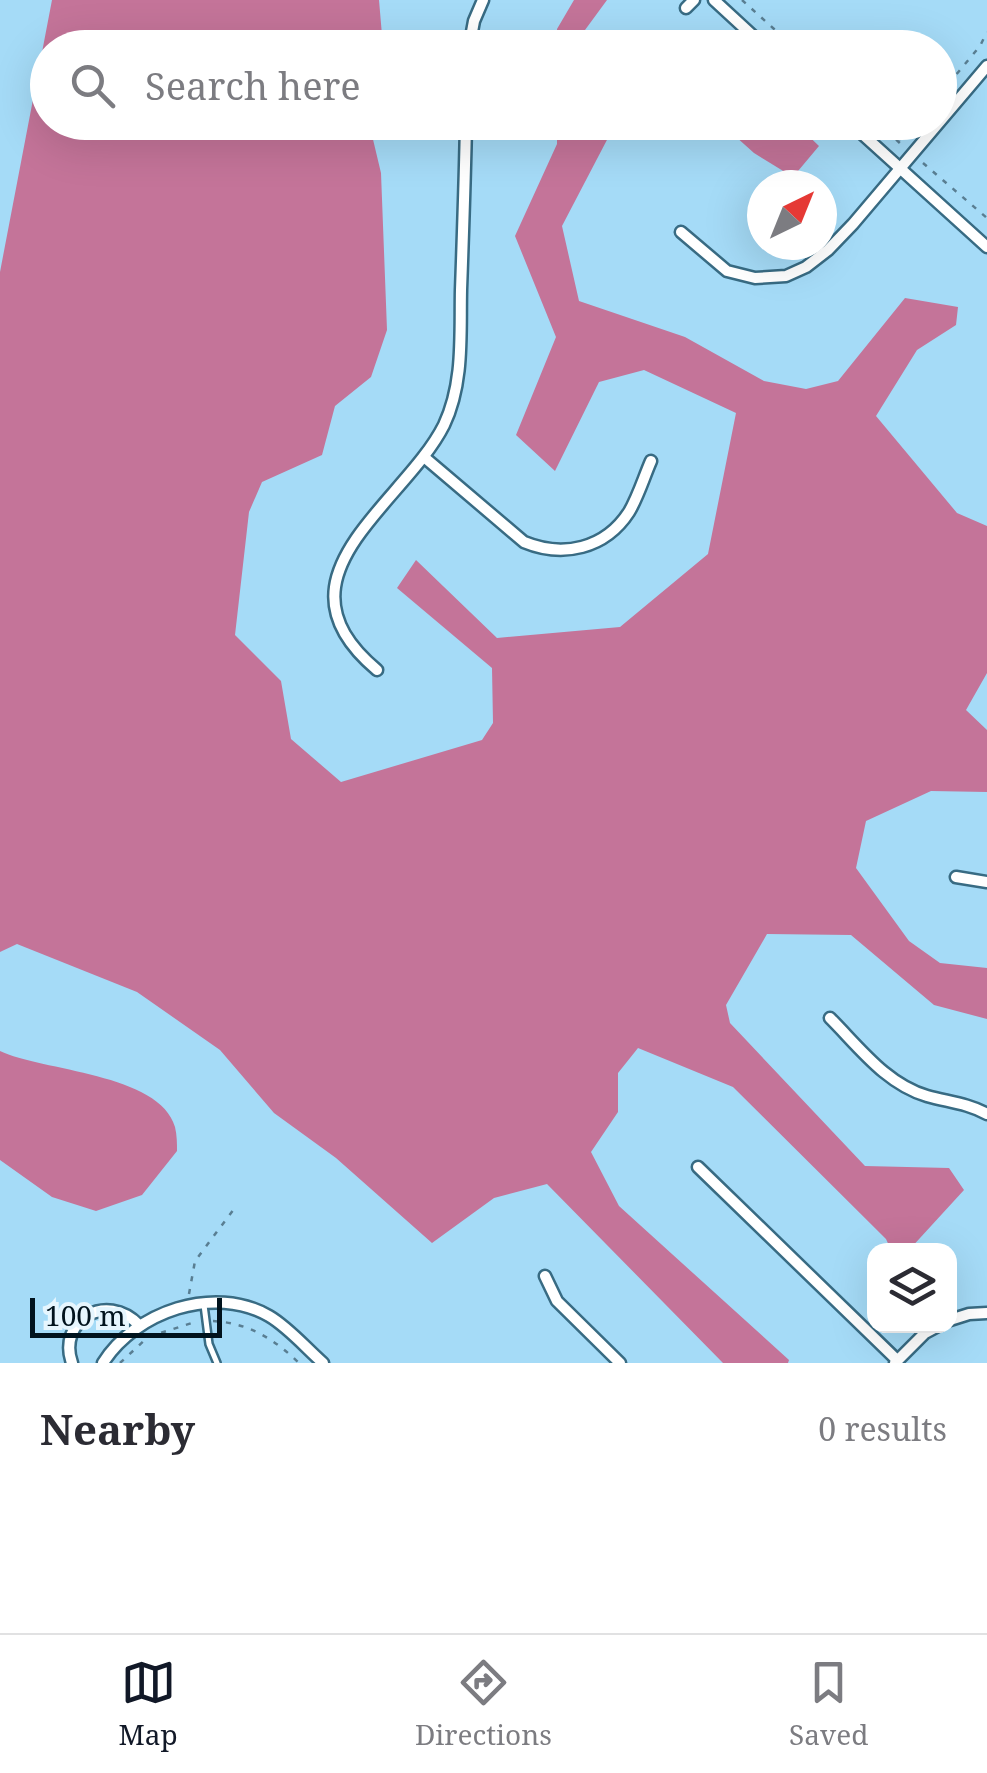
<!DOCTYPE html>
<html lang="en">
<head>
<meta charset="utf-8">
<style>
  body { margin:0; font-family:"Noto Serif",serif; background:#f2f2f3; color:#2b2b33 }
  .controls { position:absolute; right:30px; bottom:30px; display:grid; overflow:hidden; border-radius:20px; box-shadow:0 10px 40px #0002 }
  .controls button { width:90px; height:90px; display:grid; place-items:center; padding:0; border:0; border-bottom:2px solid #e1e1e2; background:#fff; color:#2b2b33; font:50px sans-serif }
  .compass { position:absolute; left:747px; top:170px; width:90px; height:90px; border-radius:50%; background:#fff; box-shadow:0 10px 40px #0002; rotate:43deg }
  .scale { position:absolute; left:30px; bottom:25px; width:192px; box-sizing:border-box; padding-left:10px; border:5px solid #01131d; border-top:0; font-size:28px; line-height:35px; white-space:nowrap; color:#01131d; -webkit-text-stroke:8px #e6f6fe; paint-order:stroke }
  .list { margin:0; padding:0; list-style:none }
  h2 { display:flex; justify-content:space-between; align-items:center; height:130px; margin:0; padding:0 40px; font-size:42px }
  h2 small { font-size:32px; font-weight:400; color:#7c7c81 }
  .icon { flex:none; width:55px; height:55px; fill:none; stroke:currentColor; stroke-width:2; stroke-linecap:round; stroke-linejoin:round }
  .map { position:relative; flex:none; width:987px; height:1363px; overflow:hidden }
  .search { position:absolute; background:#fff; box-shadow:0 10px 40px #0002; left:30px; right:30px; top:30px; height:110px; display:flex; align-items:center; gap:25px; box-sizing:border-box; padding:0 35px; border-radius:55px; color:#7c7c81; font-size:38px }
  .sheet { height:270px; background:#fff }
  nav { display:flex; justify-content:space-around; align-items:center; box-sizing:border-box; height:140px; border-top:2px solid #e1e1e2; background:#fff; font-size:28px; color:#7c7c81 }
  nav a { display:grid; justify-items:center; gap:5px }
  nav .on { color:#111827 }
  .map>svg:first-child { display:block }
</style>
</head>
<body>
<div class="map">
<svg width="987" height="1363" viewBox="0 0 987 1363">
  <rect width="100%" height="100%" fill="#a5dbf7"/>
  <g fill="#c47499">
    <path d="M52 0H379L383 47 48 48V122L376 123 371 131 381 173 387 330 371 377 335 406 322 455 262 482 249 512 235 635 281 681 291 739 341 782 482 740 493 723 492 668 397 588 416 560 497 638 620 627 708 554 736 413 644 370 599 382 555 471 516 435 556 337 515 236 557 144V123H795L819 146 793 177 754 153 735 136H609L562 226 579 301 685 337 764 381 806 389 838 381 905 298 958 307 956 325 917 350 876 416 957 513 987 526V673L966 710 987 730V792L931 791 866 821 856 868 909 941 940 963 987 968V1019L934 1005 851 935 767 934 726 1005 730 1023 865 1166 949 1168 964 1190 909 1250H891L886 1239 733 1087 638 1048 618 1073V1112L591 1152 619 1206 789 1360 788 1363H723L547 1184 494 1198 432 1243 336 1158 274 1113 220 1050 137 992 17 944 0 952V272Z"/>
    <path d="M574 0H607L585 30 598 47H557V29Z"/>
    <path d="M0 1051C41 1071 160 1073 175 1127 177 1135 177 1144 177 1151L142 1195 96 1211 52 1197 0 1160Z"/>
  </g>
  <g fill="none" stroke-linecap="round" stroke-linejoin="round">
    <g stroke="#386b83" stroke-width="10">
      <path id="service" d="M204 1305 209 1344 217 1363"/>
    </g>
    <g stroke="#386b83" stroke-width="15">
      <g id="minor">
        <path d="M714 0 766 48"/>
        <path d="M686 8 694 0"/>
        <path d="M469 48 474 21 483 0"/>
        <path d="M849 122 987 247"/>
        <path d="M681 232 727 271 755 278 786 276 806 267 828 250 853 224 987 66"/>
        <path d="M424 457 524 542C563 558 605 549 629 512 638 497 644 477 651 461"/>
        <path d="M377 670C352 649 330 622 335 587 343 531 417 479 444 425 464 383 460 335 461 290 463 234 465 178 466 122"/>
        <path d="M956 877 987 882"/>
        <path d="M830 1018C859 1047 886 1084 927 1096 948 1102 967 1103 987 1114"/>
        <path d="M698 1167 897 1360"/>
        <path d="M545 1276 557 1301 620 1363"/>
        <path d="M950 1320 969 1314 987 1313"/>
        <path d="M72 1363C57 1321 106 1291 139 1325"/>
        <path d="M103 1363C135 1312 214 1284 269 1316 288 1327 306 1348 323 1363"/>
        <path d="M895 1363 925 1333 938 1326"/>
      </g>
    </g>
    <g stroke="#597e92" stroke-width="2.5" stroke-dasharray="5 8" stroke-linecap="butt">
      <path d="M742 0 795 48"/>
      <path d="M940 94 980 46 987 32"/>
      <path d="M877 122 902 145"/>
      <path d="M899 140 915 122"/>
      <path d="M923 163 987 218"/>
      <path d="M189 1294 195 1261 237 1205"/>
      <path d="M213 1321C249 1323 274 1339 299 1363"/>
      <path d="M120 1363 148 1337 195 1322"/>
    </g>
    <use href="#service" stroke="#fff" stroke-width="5"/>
    <use href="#minor" stroke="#fff" stroke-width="10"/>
  </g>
</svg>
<div class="controls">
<button><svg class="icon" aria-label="layers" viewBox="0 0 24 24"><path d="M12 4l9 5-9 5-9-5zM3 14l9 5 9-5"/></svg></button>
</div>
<svg class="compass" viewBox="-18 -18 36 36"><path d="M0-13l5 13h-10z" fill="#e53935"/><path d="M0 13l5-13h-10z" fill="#7c7c81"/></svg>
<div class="scale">100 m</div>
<div class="search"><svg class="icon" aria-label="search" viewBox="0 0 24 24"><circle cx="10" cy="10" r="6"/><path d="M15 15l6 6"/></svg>Search here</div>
</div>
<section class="sheet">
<h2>Nearby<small>0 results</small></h2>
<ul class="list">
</ul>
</section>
<nav>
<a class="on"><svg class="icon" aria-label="map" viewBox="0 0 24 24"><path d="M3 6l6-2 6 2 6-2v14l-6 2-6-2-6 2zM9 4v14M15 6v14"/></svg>Map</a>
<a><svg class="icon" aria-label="directions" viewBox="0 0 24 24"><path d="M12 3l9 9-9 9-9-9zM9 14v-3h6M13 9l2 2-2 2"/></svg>Directions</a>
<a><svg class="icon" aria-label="saved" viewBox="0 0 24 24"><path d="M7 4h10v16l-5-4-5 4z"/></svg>Saved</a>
</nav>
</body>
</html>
